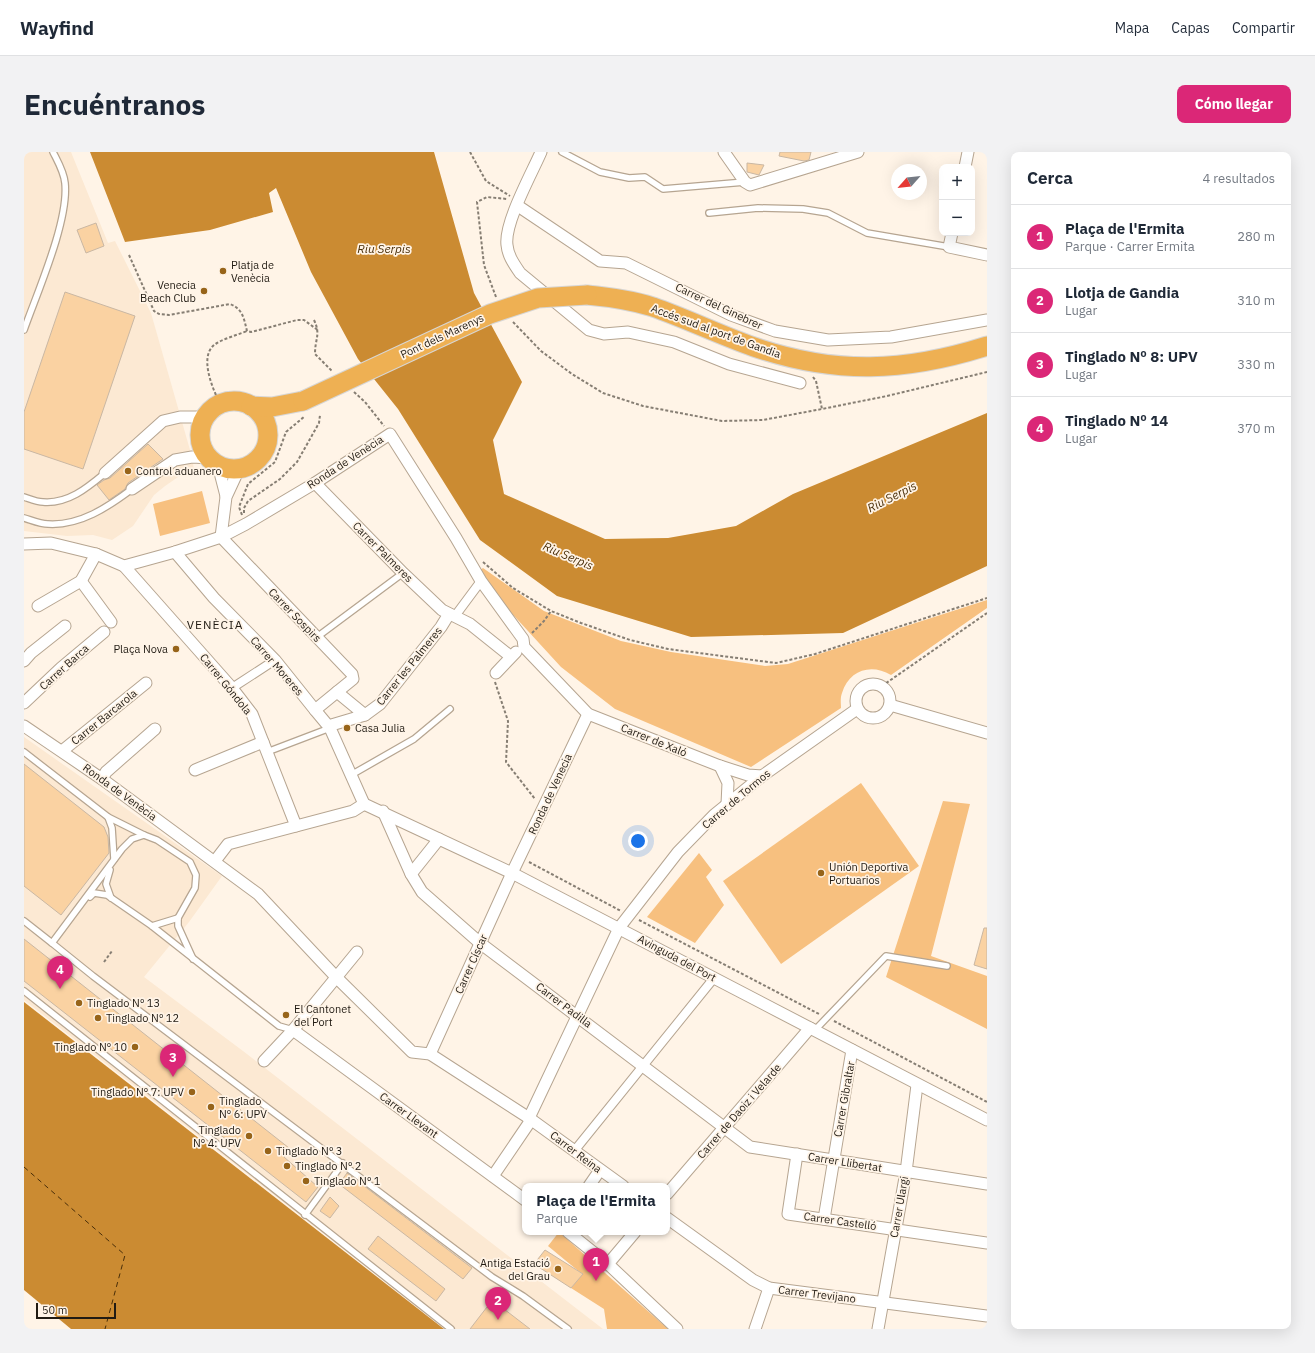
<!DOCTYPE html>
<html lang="es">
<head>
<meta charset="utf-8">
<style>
  body { margin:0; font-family:"IBM Plex Sans",sans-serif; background:#f2f2f3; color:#1f2937 }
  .controls { position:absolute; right:12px; top:12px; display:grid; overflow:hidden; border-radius:8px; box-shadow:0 4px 16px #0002 }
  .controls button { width:36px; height:36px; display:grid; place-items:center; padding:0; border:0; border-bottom:1px solid #e0e1e3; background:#fff; color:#1f2937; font:20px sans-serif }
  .compass { position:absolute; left:867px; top:12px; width:36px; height:36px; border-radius:50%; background:#fff; box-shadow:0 4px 16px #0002; rotate:243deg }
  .scale { position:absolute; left:12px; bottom:10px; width:80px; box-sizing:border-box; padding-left:4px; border:2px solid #211b13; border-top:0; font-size:11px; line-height:14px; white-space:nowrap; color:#211b13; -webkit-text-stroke:3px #fff4e7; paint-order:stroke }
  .you { position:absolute; left:614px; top:689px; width:14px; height:14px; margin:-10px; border:3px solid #fff; border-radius:50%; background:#1a73e8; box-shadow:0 0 0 6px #1a73e833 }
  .badge { display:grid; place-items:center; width:26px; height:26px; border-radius:50%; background:#db2777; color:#fff; font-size:13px; font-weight:700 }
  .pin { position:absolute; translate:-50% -33px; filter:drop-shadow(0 1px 2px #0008) }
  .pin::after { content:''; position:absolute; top:21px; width:14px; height:12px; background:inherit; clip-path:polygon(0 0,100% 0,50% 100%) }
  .popup { position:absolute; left:498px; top:1031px; width:148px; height:52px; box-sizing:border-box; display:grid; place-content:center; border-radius:8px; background:#fff; filter:drop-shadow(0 1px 3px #0005); font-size:13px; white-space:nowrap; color:#747a83 }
  .popup b { font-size:15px; color:#1f2937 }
  .popup::after { content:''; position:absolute; left:50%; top:100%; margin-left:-8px; border:8px solid transparent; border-top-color:#fff }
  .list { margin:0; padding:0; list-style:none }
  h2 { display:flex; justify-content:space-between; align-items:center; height:52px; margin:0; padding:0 16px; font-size:17px }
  h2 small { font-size:13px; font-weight:400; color:#747a83 }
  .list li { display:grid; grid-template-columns:26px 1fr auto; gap:12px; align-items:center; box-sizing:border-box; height:64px; padding:0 16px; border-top:1px solid #e0e1e3 }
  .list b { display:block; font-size:15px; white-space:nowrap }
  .list p { margin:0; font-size:13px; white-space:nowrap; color:#747a83 }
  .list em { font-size:13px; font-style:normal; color:#747a83 }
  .map { position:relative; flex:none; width:963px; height:1177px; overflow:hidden; border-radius:8px }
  header { display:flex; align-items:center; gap:24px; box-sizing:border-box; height:56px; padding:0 20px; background:#fff; border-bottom:1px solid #e0e1e3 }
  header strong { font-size:19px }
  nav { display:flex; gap:22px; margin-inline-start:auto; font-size:14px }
  .intro { display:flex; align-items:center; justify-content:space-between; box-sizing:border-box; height:96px; padding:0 24px }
  h1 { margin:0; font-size:28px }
  .button { padding:10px 18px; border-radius:8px; background:#db2777; color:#fff; font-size:14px; font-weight:700 }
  main { display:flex; gap:24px; padding:0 24px }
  aside { flex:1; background:#fff; border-radius:8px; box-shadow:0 4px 16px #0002 }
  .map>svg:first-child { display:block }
</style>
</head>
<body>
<header>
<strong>Wayfind</strong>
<nav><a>Mapa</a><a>Capas</a><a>Compartir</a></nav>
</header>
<div class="intro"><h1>Encuéntranos</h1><a class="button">Cómo llegar</a></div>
<main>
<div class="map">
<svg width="963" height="1177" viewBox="0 0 963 1177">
  <rect width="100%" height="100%" fill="#fff4e7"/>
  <g fill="#fce9d3">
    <path d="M0 0H47L84 91 91 89 127 161 168 305 170 318 157 323 141 334 130 343 109 374 88 388 69 383 43 384 0 379Z"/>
    <path d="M0 585 198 724 165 770 120 825 219 899 579 1177H422L0 848Z"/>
  </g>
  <g fill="#f7c07f">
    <path d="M178 339 186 371 136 384 129 352Z"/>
    <path d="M459 416 520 459 597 489 647 500 741 514 764 512 963 448V456L867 523C847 511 825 518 818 541 816 546 817 552 817 556L727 615 591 557 537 515 481 454 456 418Z"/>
    <path d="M837 631 895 714 757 812 699 729Z"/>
    <path d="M919 649 946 652 907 804 963 824V877L862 825Z"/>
    <path d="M675 701 688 718 682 725 700 753 671 791 623 765Z"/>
    <path d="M535 1080 644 1177H583L580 1157 547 1136 558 1122 524 1094Z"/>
  </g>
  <g fill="#cb8b32">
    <path d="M66 0H410L450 141 498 230 469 288 480 342 581 387 644 386 712 374 769 342 963 261V414L819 481 667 485 533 444 456 388 374 257 334 207 287 120 252 36 245 41 249 60 186 78 101 90Z"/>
    <path d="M0 850 420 1177H47L0 1138Z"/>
  </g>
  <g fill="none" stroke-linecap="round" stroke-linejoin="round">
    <path stroke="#492e09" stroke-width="1" stroke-dasharray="5 4" stroke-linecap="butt" d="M0 1015 101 1103 81 1177"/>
  </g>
  <g fill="#fad2a2" stroke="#c9b7a3">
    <path d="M756 0H787L785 8 780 9 755 4Z"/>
    <path d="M723 11 740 13 735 23 723 20Z"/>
    <path d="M72 71 80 94 62 101 53 78Z"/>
    <path d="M41 140 111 164 59 317 0 297V260Z"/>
    <path d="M124 292 139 307 104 331 101 337 85 348 73 333 80 328 86 326Z"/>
    <path d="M0 612 80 675 84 685 85 701 37 763 0 734Z"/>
    <path d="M960 776H963V817L950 813Z"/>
    <path d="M0 787 265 996V999L260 1005 294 1035 282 1050 0 829Z"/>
    <path d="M323 1021 448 1116 439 1127 315 1032Z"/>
    <path d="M306 1045 315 1054 306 1066 296 1059Z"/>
    <path d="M354 1084 421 1137 412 1149 344 1097Z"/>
    <path d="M521 1098 559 1122 547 1136 510 1112Z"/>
    <path d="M476 1154 506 1177H446L463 1155 470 1160Z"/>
  </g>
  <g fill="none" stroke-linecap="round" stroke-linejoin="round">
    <g stroke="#b6a591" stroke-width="8">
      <g id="service">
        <path d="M538 0 576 20 605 26 621 25 639 37 721 30"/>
        <path d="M685 61 734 56 779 57 804 61 843 81 925 95"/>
        <path d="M0 178C13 141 45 69 41 31 40 20 34 10 29 0"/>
        <path d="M0 345C6 347 13 350 19 350 44 352 63 336 81 321"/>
        <path d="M0 366C7 368 16 372 24 372 56 374 84 355 108 337"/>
        <path d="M293 485 379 421"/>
        <path d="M0 600 84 665 120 683"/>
        <path d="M243 600 306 576"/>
        <path d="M327 623 390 587 426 557"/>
        <path d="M84 665 88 676 90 707"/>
        <path d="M86 718 82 732 87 746"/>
        <path d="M66 745 70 741 83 743 128 774 255 874 269 878"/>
        <path d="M0 769 28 791 98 697 108 687 120 683 133 688 166 710 172 723 171 736 154 766V774L169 807"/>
        <path d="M128 774 154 766"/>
        <path d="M28 791 69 824 468 1125 499 1144 544 1177"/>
        <path d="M0 839 427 1177"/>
        <path d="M791 878 862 804 923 814"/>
        <path d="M281 1063 319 1011"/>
      </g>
    </g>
    <g stroke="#b6a591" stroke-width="10">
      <g id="pedestrian">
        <path d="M431 464 457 429"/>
        <path d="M208 536 251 508"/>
        <path d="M551 998 690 826"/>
      </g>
    </g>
    <g stroke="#b6a591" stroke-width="13">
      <g id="minor">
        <path d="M517 0C508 21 480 71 483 93 484 104 490 112 496 121L565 178 580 182 604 180 650 190 705 212 776 231"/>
        <path d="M700 0 721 30 726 33 834 0"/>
        <path d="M941 15 944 0"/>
        <path d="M494 54 576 109 602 111 707 163 751 179 804 188 867 185 963 168"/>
        <path d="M928 81 925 95 963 103"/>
        <path d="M194 313 202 344"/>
        <path d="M81 321 139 269 156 265H182"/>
        <path d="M291 331 379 421 418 458 446 472 486 504"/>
        <path d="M108 337 151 308 168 305 186 306"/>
        <path d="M197 385 328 522 329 527 313 540"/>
        <path d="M197 385 202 345 215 317"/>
        <path d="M0 392 27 391 72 402 100 414 151 400 197 385 222 372 291 331 366 282 432 386 457 429 499 487 500 495 564 562 696 614 724 623 738 624"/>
        <path d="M151 400 190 446 251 508 291 558"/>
        <path d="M100 414 208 536 228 562 272 674"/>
        <path d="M57 429 87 470"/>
        <path d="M14 454 57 429 72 402"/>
        <path d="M0 509 7 501 41 474"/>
        <path d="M472 521 492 500"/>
        <circle cx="849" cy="549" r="17"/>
        <path d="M0 551 37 516 80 480"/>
        <path d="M866 553 963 581"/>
        <path d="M341 563 356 552 417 475 425 462"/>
        <path d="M0 574 78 627 234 742 312 825 388 900 406 902 505 966 599 1034"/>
        <path d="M304 574 341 563 313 540 291 558 306 576 340 652"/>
        <path d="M38 599 122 531"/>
        <path d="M696 614 704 631 703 652"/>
        <path d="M171 618 239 590"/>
        <path d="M78 627 82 620 131 577"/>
        <path d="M340 652 488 721 963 968"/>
        <path d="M359 659 387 722 398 740 456 791 726 995 963 1032"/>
        <path d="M191 709 204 692 329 659 340 652"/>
        <path d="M387 722 415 687"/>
        <path d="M269 878 501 1048"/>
        <path d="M406 902 488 721 564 562"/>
        <path d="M240 909 269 878 333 800"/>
        <path d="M773 1002 764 1062 963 1091"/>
        <path d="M469 1024 505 971V966L595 776 654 700 690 663 738 624 833 557"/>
        <path d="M565 1034 576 1018"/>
        <path d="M643 1042 786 876"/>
        <path d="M643 1066 729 1128 745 1136 963 1164"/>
        <path d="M800 1067 828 898"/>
        <path d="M544 1080 584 1112 653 1177"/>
        <path d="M584 1112 611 1080"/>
        <path d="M731 1177 745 1136"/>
        <path d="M854 1177 882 1020 893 933"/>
      </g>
    </g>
    <g stroke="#d7d6d5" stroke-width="21">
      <g id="trunk">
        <path d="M563 143C585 145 607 148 629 155 663 167 696 183 730 195 812 223 881 220 963 194"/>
        <circle cx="210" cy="283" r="34"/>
        <path d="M227 254 248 255 279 249"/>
      </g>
    </g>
    <g stroke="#867e73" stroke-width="2" stroke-dasharray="3 2" stroke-linecap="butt">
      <path d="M446 0 462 29 486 44"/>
      <path d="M105 103 130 159 135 162 145 163 206 152C219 157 220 167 223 179L227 180 273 168H280L295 179"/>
      <path d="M472 145 460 113 453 50 463 45 483 47"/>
      <path d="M290 168C297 183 291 186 291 202L308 219"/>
      <path d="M489 170 517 199 548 222 579 241 619 254 698 269 739 268 798 257"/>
      <path d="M789 225 792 229 798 257 863 244 963 220"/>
      <path d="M330 240 341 250 360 274"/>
      <path d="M196 252C189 237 173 202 193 191 202 186 213 183 223 179"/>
      <path d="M220 361V356L224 349 256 327 273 310 295 271 296 263"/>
      <path d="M218 363 215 355 224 332 251 310 262 280 281 264"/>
      <path d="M459 410 489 436 527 459 557 471 606 488 644 497 752 511 791 502 963 446"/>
      <path d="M508 481 520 469 527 459"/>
      <path d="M471 530 484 569 482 610 511 647"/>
      <path d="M858 534 963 461"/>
      <path d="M505 710 597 759"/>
      <path d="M615 768 795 862"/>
      <path d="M80 810 88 799"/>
      <path d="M810 869 963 950"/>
    </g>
    <use href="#service" stroke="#fff" stroke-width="5.5"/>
    <use href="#pedestrian" stroke="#fff" stroke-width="8"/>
    <use href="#minor" stroke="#fff" stroke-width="11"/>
    <use href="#trunk" stroke="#eeb053" stroke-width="19"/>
    <g stroke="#d7d6d5" stroke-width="21" stroke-linecap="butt">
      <path id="trunk-bridge" d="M279 249 466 162 514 146 563 143"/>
    </g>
    <use href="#trunk-bridge" stroke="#eeb053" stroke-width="19"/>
  </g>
  <g fill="#976419" stroke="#fff4e7" stroke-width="1.5">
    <circle cx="199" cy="119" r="4"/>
    <circle cx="180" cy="139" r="4"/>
    <circle cx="104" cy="319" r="4"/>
    <circle cx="152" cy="497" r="4"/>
    <circle cx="323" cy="576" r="4"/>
    <circle cx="797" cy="721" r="4"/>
    <circle cx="55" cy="851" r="4"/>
    <circle cx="262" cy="863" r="4"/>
    <circle cx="74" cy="866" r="4"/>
    <circle cx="111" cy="895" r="4"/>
    <circle cx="168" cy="940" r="4"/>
    <circle cx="187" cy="955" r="4"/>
    <circle cx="225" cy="984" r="4"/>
    <circle cx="244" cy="999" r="4"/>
    <circle cx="263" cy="1014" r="4"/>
    <circle cx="282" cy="1029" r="4"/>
    <circle cx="534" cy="1117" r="4"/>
  </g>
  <g text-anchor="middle" stroke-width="3.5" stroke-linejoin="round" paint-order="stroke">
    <g font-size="11" fill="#211b13" stroke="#fff4e7" text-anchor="start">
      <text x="207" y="117">Platja de<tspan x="207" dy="13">Venècia</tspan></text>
      <text x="172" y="137" text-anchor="end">Venecia<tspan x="172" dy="13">Beach Club</tspan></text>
      <text x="112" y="323">Control aduanero</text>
      <text x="144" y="501" text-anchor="end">Plaça Nova</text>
      <text x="331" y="580">Casa Julia</text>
      <text x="805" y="719">Unión Deportiva<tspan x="805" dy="13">Portuarios</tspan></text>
      <text x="63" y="855">Tinglado Nº 13</text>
      <text x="270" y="861">El Cantonet<tspan x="270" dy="13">del Port</tspan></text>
      <text x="82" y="870">Tinglado Nº 12</text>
      <text x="103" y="899" text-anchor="end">Tinglado Nº 10</text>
      <text x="160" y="944" text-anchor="end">Tinglado Nº 7: UPV</text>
      <text x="195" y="953">Tinglado<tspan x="195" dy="13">Nº 6: UPV</tspan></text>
      <text x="217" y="982" text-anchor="end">Tinglado<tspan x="217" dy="13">Nº 4: UPV</tspan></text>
      <text x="252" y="1003">Tinglado Nº 3</text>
      <text x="271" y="1018">Tinglado Nº 2</text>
      <text x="290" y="1033">Tinglado Nº 1</text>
      <text x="526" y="1115" text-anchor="end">Antiga Estació<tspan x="526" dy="13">del Grau</tspan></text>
    </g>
    <g font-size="11" fill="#211b13" stroke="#fff4e7">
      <text transform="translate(695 154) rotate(25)" y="4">Carrer del Ginebrer</text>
      <text transform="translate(692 179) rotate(20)" y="4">Accés sud al port de Gandia</text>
      <text transform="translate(418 184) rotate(-25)" y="4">Pont dels Marenys</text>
      <text transform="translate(321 310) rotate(-33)" y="4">Ronda de Venècia</text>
      <text transform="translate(359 400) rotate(45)" y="4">Carrer Palmeres</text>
      <text transform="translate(271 463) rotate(46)" y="4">Carrer Sospirs</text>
      <text transform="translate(253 514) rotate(49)" y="4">Carrer Moreres</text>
      <text transform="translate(385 514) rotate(-51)" y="4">Carrer les Palmeres</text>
      <text transform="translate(40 515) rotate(-42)" y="4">Carrer Barca</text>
      <text transform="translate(202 532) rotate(51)" y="4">Carrer Góndola</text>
      <text transform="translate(80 565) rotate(-39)" y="4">Carrer Barcarola</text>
      <text transform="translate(630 588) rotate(22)" y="4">Carrer de Xaló</text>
      <text transform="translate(96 640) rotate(36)" y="4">Ronda de Venècia</text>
      <text transform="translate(526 642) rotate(-65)" y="4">Ronda de Venecia</text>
      <text transform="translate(712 647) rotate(-40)" y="4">Carrer de Tormos</text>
      <text transform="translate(653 806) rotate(28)" y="4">Avinguda del Port</text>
      <text transform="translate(447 812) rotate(-66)" y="4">Carrer Císcar</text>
      <text transform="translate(540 853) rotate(37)" y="4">Carrer Padilla</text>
      <text transform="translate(820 947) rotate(-80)" y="4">Carrer Gibraltar</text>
      <text transform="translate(715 959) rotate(-49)" y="4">Carrer de Daoiz i Velarde</text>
      <text transform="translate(385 963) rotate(36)" y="4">Carrer Llevant</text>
      <text transform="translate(552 1000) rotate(37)" y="4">Carrer Reina</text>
      <text transform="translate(821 1010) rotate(9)" y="4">Carrer Llibertat</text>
      <text transform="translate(875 1055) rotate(-80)" y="4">Carrer Ulargi</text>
      <text transform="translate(816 1069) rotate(8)" y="4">Carrer Castelló</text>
      <text transform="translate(793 1142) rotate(7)" y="4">Carrer Trevijano</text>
    </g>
    <g font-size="12" font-style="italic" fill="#492e09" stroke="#fff4e7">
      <text x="360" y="101">Riu Serpis</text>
      <text transform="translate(868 345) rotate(-27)" y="4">Riu Serpis</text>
      <text transform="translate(544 404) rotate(23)" y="4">Riu Serpis</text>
    </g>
    <g font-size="12" letter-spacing="1" fill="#211b13" stroke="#fff4e7">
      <text x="191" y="477">VENÈCIA</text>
    </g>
  </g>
</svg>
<div class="controls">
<button>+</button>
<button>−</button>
</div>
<svg class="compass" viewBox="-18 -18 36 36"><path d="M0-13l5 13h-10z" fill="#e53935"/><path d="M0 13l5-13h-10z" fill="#747a83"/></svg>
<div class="scale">50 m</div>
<div class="you"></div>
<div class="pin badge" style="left:572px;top:1129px">1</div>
<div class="popup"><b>Plaça de l'Ermita</b>Parque</div>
<div class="pin badge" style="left:474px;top:1168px">2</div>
<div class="pin badge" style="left:149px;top:925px">3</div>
<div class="pin badge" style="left:36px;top:837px">4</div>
</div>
<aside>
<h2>Cerca<small>4 resultados</small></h2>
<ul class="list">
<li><span class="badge">1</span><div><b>Plaça de l'Ermita</b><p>Parque · Carrer Ermita</p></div><em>280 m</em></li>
<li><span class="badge">2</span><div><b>Llotja de Gandia</b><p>Lugar</p></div><em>310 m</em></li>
<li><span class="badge">3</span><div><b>Tinglado Nº 8: UPV</b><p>Lugar</p></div><em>330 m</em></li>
<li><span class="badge">4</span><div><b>Tinglado Nº 14</b><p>Lugar</p></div><em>370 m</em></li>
</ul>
</aside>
</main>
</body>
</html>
